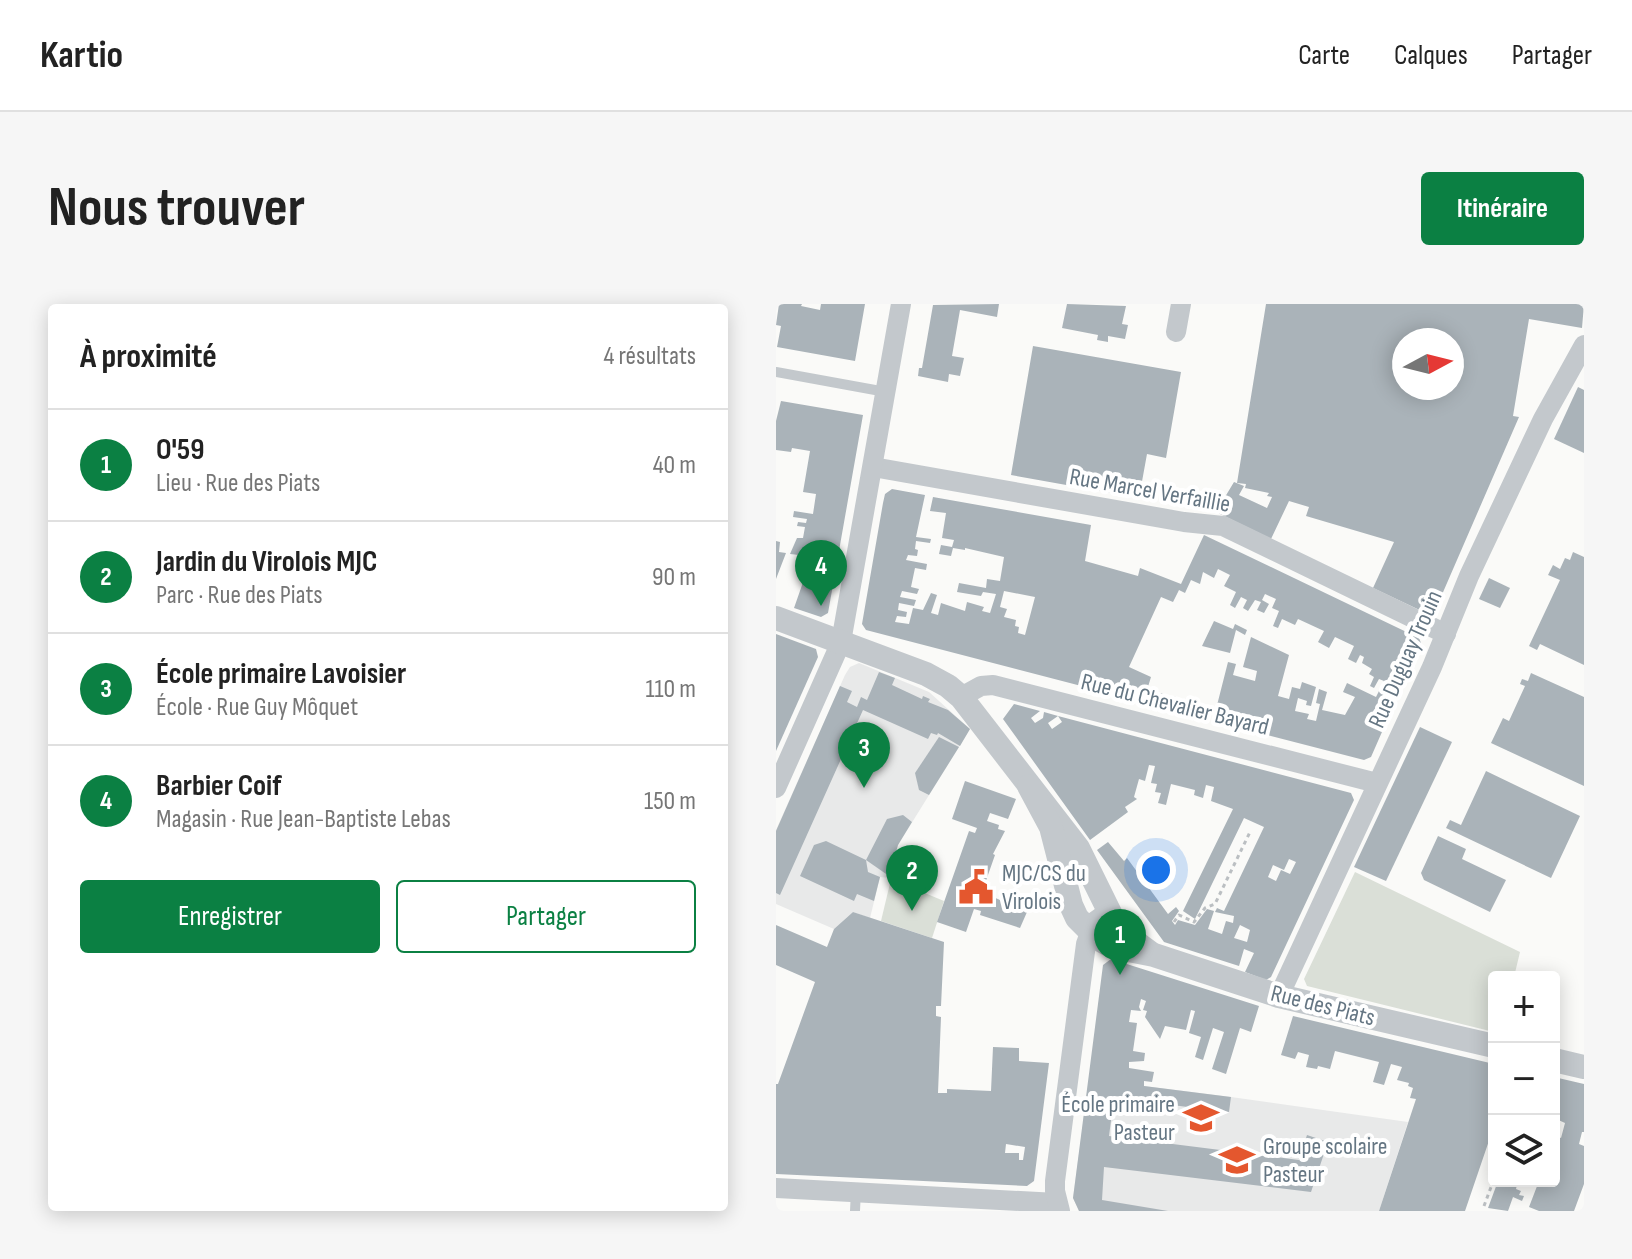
<!DOCTYPE html>
<html lang="fr">
<head>
<meta charset="utf-8">
<style>
  body { margin:0; font-family:"Sofia Sans Condensed",sans-serif; background:#f6f6f6; color:#222 }
  .controls { position:absolute; right:24px; bottom:24px; display:grid; overflow:hidden; border-radius:8px; box-shadow:0 4px 20px #0003 }
  .controls button { width:72px; height:72px; display:grid; place-items:center; padding:0; border:0; border-bottom:2px solid #e0e0e0; background:#fff; color:#222; font:40px sans-serif }
  .compass { position:absolute; left:616px; top:24px; width:72px; height:72px; border-radius:50%; background:#fff; box-shadow:0 4px 20px #0003; rotate:83deg }
  .you { position:absolute; left:380px; top:566px; width:28px; height:28px; margin:-20px; border:6px solid #fff; border-radius:50%; background:#1a73e8; box-shadow:0 0 0 12px #1a73e833 }
  .badge { display:grid; place-items:center; width:52px; height:52px; border-radius:50%; background:#0b8043; color:#fff; font-size:26px; font-weight:700 }
  .pin { position:absolute; translate:-50% -66px; filter:drop-shadow(0 2px 4px #0008) }
  .pin::after { content:''; position:absolute; top:42px; width:28px; height:24px; background:inherit; clip-path:polygon(0 0,100% 0,50% 100%) }
  .list { margin:0; padding:0; list-style:none }
  h2 { display:flex; justify-content:space-between; align-items:center; height:104px; margin:0; padding:0 32px; font-size:34px }
  h2 small { font-size:26px; font-weight:400; color:#767676 }
  .list li { display:grid; grid-template-columns:52px 1fr auto; gap:24px; align-items:center; box-sizing:border-box; height:112px; padding:0 32px; border-top:2px solid #e0e0e0 }
  .list b { display:block; font-size:30px; white-space:nowrap }
  .list p { margin:0; font-size:26px; white-space:nowrap; color:#767676 }
  .list em { font-size:26px; font-style:normal; color:#767676 }
  .actions { display:flex; gap:16px; padding:24px 32px }
  .actions a { flex:1; padding:18px 0; border:2px solid #0b8043; border-radius:8px; text-align:center; font-size:28px; color:#0b8043 }
  .actions .main { background:#0b8043; color:#fff }
  .icon { flex:none; width:44px; height:44px; fill:none; stroke:currentColor; stroke-width:2; stroke-linecap:round; stroke-linejoin:round }
  .map { position:relative; flex:none; width:808px; height:907px; overflow:hidden; border-radius:8px }
  header { display:flex; align-items:center; gap:48px; box-sizing:border-box; height:112px; padding:0 40px; background:#fff; border-bottom:2px solid #e0e0e0 }
  header strong { font-size:38px }
  nav { display:flex; gap:44px; margin-inline-start:auto; font-size:28px }
  .intro { display:flex; align-items:center; justify-content:space-between; box-sizing:border-box; height:192px; padding:0 48px }
  h1 { margin:0; font-size:56px }
  .button { padding:20px 36px; border-radius:8px; background:#0b8043; color:#fff; font-size:28px; font-weight:700 }
  main { display:flex; gap:48px; padding:0 48px }
  aside { flex:1; background:#fff; border-radius:8px; box-shadow:0 4px 20px #0003 }
  .map>svg:first-child { display:block }
</style>
</head>
<body>
<header>
<strong>Kartio</strong>
<nav><a>Carte</a><a>Calques</a><a>Partager</a></nav>
</header>
<div class="intro"><h1>Nous trouver</h1><a class="button">Itinéraire</a></div>
<main>
<aside>
<h2>À proximité<small>4 résultats</small></h2>
<ul class="list">
<li><span class="badge">1</span><div><b>O'59</b><p>Lieu · Rue des Piats</p></div><em>40 m</em></li>
<li><span class="badge">2</span><div><b>Jardin du Virolois MJC</b><p>Parc · Rue des Piats</p></div><em>90 m</em></li>
<li><span class="badge">3</span><div><b>École primaire Lavoisier</b><p>École · Rue Guy Môquet</p></div><em>110 m</em></li>
<li><span class="badge">4</span><div><b>Barbier Coif</b><p>Magasin · Rue Jean-Baptiste Lebas</p></div><em>150 m</em></li>
</ul>
<div class="actions"><a class="main">Enregistrer</a><a>Partager</a></div>
</aside>
<div class="map">
<svg width="808" height="907" viewBox="0 0 808 907">
  <rect width="100%" height="100%" fill="#fafaf8"/>
  <g fill="#e8e9e9">
    <path d="M83 359 153 388 194 425 122 541 113 574 104 573 94 614 77 608 58 625 0 600V526L69 371 74 363Z"/>
    <path d="M313 775 455 793 632 818 603 907H303L297 894Z"/>
  </g>
  <g fill="#dadfd7">
    <path d="M579 568 744 648 738 673H718V728L531 682 528 675Z"/>
    <path d="M115 575 168 597 156 634 105 617Z"/>
  </g>
  <g fill="#aab3b9" fill-rule="evenodd">
    <path d="M3 0H26L25 2 44 6 45 0H89L79 57 1 43 5 22 0 21Z"/>
    <path d="M223 0 221 13 184 6 176 52 188 54 184 72 173 70 172 78 142 72 143 64H146L157 1Z"/>
    <path d="M291 0 350 2 346 20 352 21 349 35 332 32V38L321 36 322 31 286 24Z"/>
    <path d="M490 0H808L806 24 753 15 737 112 743 113 658 309 652 310 597 284 618 238 530 212 533 203 513 197 495 235 440 208 458 178 468 182 463 191 491 204 496 193 491 192 493 189 469 184 470 180 461 179ZM628 36H676V84H628Z"/>
    <path d="M257 42 405 68 390 154 371 150 363 194 235 171Z"/>
    <path d="M802 83 808 86V149L778 135Z"/>
    <path d="M5 97 87 111 52 309 45 313 18 304 32 264 20 260 23 251 14 250 21 234H27L29 223 21 222 22 218 30 219 31 215 17 213 18 207 37 210 40 190 27 188 34 147 16 144 15 148 0 146V117Z"/>
    <path d="M116 185 149 191 140 233 155 235 154 239 140 237 139 245 142 246 141 252 132 251 130 256 151 260 150 266 139 264 135 283 143 285 141 290 126 287 124 293 140 296 138 302 123 299 122 306 131 308 130 313 121 312 119 318 133 320 137 304 147 306 155 289 161 291 155 309 162 311 165 299 189 307 191 298 208 303 206 307 214 309 220 290 207 288 205 292 181 288 183 279 210 284 211 275 224 277 228 253 189 244V246L177 244 175 252 163 250 165 241 176 243 178 236 166 234 170 209 154 207 157 193 315 221 309 257 362 272 364 264 405 280 428 231 643 334 645 339 595 453 588 456 437 417 452 358 460 360 457 371 479 377 481 367 467 363 475 333 513 351 502 392 513 395 516 383 524 385 526 378 540 383 535 402 530 401 531 397 522 394 519 407 533 410 531 415 540 417 544 400 540 399 543 385 551 388 546 406 569 411 579 393 567 388 571 379 600 393 608 377 603 375 598 384 594 382 598 373 593 370 596 365 586 359 588 353 584 351 580 359 572 355 578 342 559 333 553 344 542 338 548 327 522 315 519 321 506 315 502 324 497 322 503 307 496 304 500 295 489 290 486 296 493 300 488 309 481 306 485 298 479 296 472 307 467 304 471 296 465 293 459 304 454 301 460 288 448 282 454 271 442 265 438 274 427 268 424 280 415 276 409 289 403 286 397 298 385 293 353 363 375 373 371 386 416 397 413 410 90 326 86 320 107 199 109 190ZM228 287 259 293 249 331 242 329 243 323 239 322 240 316 228 313 231 305 224 303Z"/>
    <path d="M0 237 4 238 3 248 10 249 0 275Z"/>
    <path d="M797 248 808 253V361L764 340 761 346 753 342 784 276 772 271 777 261 784 265 789 254 794 256Z"/>
    <path d="M713 274 734 284 724 304 703 295Z"/>
    <path d="M438 317 457 325 459 320 471 326 469 331 460 326 454 349 426 342Z"/>
    <path d="M0 330 40 345 42 353 0 447Z"/>
    <path d="M103 368 119 374 116 381 146 395 147 392 154 395 152 398 172 406 194 425 184 442 162 429 161 431 155 429 152 435 87 406 4 591 0 589V527L64 382 76 387 71 398 81 403 85 393 91 396Z"/>
    <path d="M755 369 808 393V482L715 439 727 414 733 417 749 382 744 380 746 375 752 377Z"/>
    <path d="M238 400 264 407 255 414 259 419 267 414 268 408 282 412 272 419 276 425 286 418 282 412 575 489 578 496 495 673 490 676 469 668 478 649 468 645 463 662 388 638 321 546 332 538 348 557 351 554 392 610 400 603 403 607 396 617 399 621 402 616 419 621 431 605 438 607 432 625 446 630 450 617 457 619 458 612 439 608 441 604 448 607 488 523 468 514 419 615 407 607 457 505 435 497 438 483 430 481 427 494 418 491 419 486 395 480 390 501 382 499 385 489 379 488 381 480 375 479 379 462 373 461 369 477 363 475 358 493 361 495 349 503 352 508 314 536 227 415ZM513 555 520 558 514 570 505 566 500 577 492 573 497 561 508 566ZM464 621 474 626 471 638 458 634Z"/>
    <path d="M644 423 676 438 610 577 578 563Z"/>
    <path d="M163 433 183 443 153 491 143 486 139 469Z"/>
    <path d="M710 467 804 512 775 574 670 524 674 516 685 521Z"/>
    <path d="M189 477 240 495 232 515 214 509 211 517 223 521 222 525 229 527 217 550 219 551 206 588 251 608 244 624 204 611 205 607 198 605 190 628 161 618 193 527 199 529 201 524 176 515Z"/>
    <path d="M127 511 136 518 122 541 113 572 90 556 111 515Z"/>
    <path d="M662 532 690 545 686 555 730 576 714 608 648 576 645 569Z"/>
    <path d="M50 537 90 556 92 568 104 573 98 597 81 590 78 597 24 572 38 541Z"/>
    <path d="M77 608 168 638 165 702H160V712L165 713 162 789H171V785L215 787 217 743 243 744V757L273 759 258 877 251 882 0 870V780H2L39 678 0 661V621L51 643 58 625ZM230 840 249 843 247 856H243V849H229Z"/>
    <path d="M335 655 483 702 475 728 464 724 450 770 436 765 448 728 437 724 427 756 419 753 425 733 413 729 419 707 415 706 410 726 389 722 384 735 369 713 371 707 367 706 370 697 365 695 363 703 365 707 355 706 353 718 361 719 357 747 369 749 368 757 353 758V764L378 768 376 778 368 777V782L455 793 453 808 338 794 333 832 523 856 531 831 552 838 535 888 328 863 326 896 392 907H303L297 894 327 661Z"/>
    <path d="M517 712 718 760V822L689 907H603L640 795 634 794 637 784 632 782 633 779 621 776 626 763 615 760 608 781 597 778 603 758 559 747 554 765 542 762 541 765 530 763 533 751 522 748 519 755 505 751Z"/>
    <path d="M778 773 808 780V828H806L803 840 808 842V880L798 907H763L753 903 763 877H778V835L779 831 785 834 789 819 778 814Z"/>
    <path d="M722 877H742L740 885 745 887 743 891 748 892 746 897 737 893 732 907 712 904Z"/>
  </g>
  <g fill="none" stroke-linecap="round" stroke-linejoin="round">
    <g stroke="#bbbfc2" stroke-width="3" stroke-dasharray="4 4" stroke-linecap="butt">
      <path d="M398 618 403 611 418 618 429 604 439 600 475 526"/>
      <path d="M708 902 718 875"/>
    </g>
    <g stroke="#c3c8cc" stroke-width="10">
      <path d="M0 68 110 88"/>
      <path d="M79 907 80 886"/>
    </g>
    <g stroke="#c3c8cc" stroke-width="20">
      <path d="M400 28 405 0"/>
      <path d="M97 163 408 218 447 222 670 330"/>
      <path d="M185 393 205 382 217 381 601 479"/>
      <path d="M0 484 65 338 125 0"/>
      <path d="M503 692 656 363 693 272 767 115 808 41"/>
      <path d="M0 884 281 899"/>
      <path d="M284 907 279 887V877L310 640 318 618 332 608"/>
    </g>
    <g stroke="#c3c8cc" stroke-width="24">
      <path d="M0 314 150 370 172 382 185 393 302 544 337 615 354 634 373 648"/>
      <path d="M253 482 275 523 295 601 301 614 321 634 337 643 378 651 503 692 718 742"/>
      <path d="M778 756 808 763"/>
    </g>
  </g>
  <defs>
    <g id="civic-bare" transform="scale(2.76)"><path d="M-.6-6.5H3V-4.5H.6V-3L4-1V1h2V6H-6V1h2V-1L-.6-3ZM-1.2 2.5V6h2.4V2.5Z" fill="#e4572e" stroke="#fff" stroke-width="2.5" paint-order="stroke"/></g>
    <g id="school-bare" transform="scale(2.76)"><path d="M0-5L7-2L0 1L-7-2ZM-4 1L0 2.5L4 1V4Q0 6-4 4Z" fill="#e4572e" stroke="#fff" stroke-width="2.5" paint-order="stroke"/></g>
  </defs>
  <g fill-rule="evenodd">
    <use href="#civic-bare" x="200" y="583"/>
    <use href="#school-bare" x="425" y="814"/>
    <use href="#school-bare" x="461" y="856"/>
  </g>
  <g text-anchor="middle" stroke-width="8" stroke-linejoin="round" paint-order="stroke">
    <g font-size="24" fill="#657683" stroke="#fff">
      <text transform="translate(374 186) rotate(10)" y="8">Rue Marcel Verfaillie</text>
      <text transform="translate(629 355) rotate(-66)" y="8">Rue Duguay Trouin</text>
      <text transform="translate(399 400) rotate(14)" y="8">Rue du Chevalier Bayard</text>
      <text transform="translate(547 701) rotate(14)" y="8">Rue des Piats</text>
    </g>
    <g font-size="24" fill="#657683" stroke="#fff" text-anchor="start">
      <text x="226" y="577">MJC/CS du<tspan x="226" dy="28">Virolois</tspan></text>
      <text x="399" y="808" text-anchor="end">École primaire<tspan x="399" dy="28">Pasteur</tspan></text>
      <text x="487" y="850">Groupe scolaire<tspan x="487" dy="28">Pasteur</tspan></text>
    </g>
  </g>
</svg>
<div class="controls">
<button>+</button>
<button>−</button>
<button><svg class="icon" aria-label="layers" viewBox="0 0 24 24"><path d="M12 4l9 5-9 5-9-5zM3 14l9 5 9-5"/></svg></button>
</div>
<svg class="compass" viewBox="-18 -18 36 36"><path d="M0-13l5 13h-10z" fill="#e53935"/><path d="M0 13l5-13h-10z" fill="#767676"/></svg>
<div class="you"></div>
<div class="pin badge" style="left:344px;top:671px">1</div>
<div class="pin badge" style="left:136px;top:607px">2</div>
<div class="pin badge" style="left:88px;top:484px">3</div>
<div class="pin badge" style="left:45px;top:302px">4</div>
</div>
</main>
</body>
</html>
